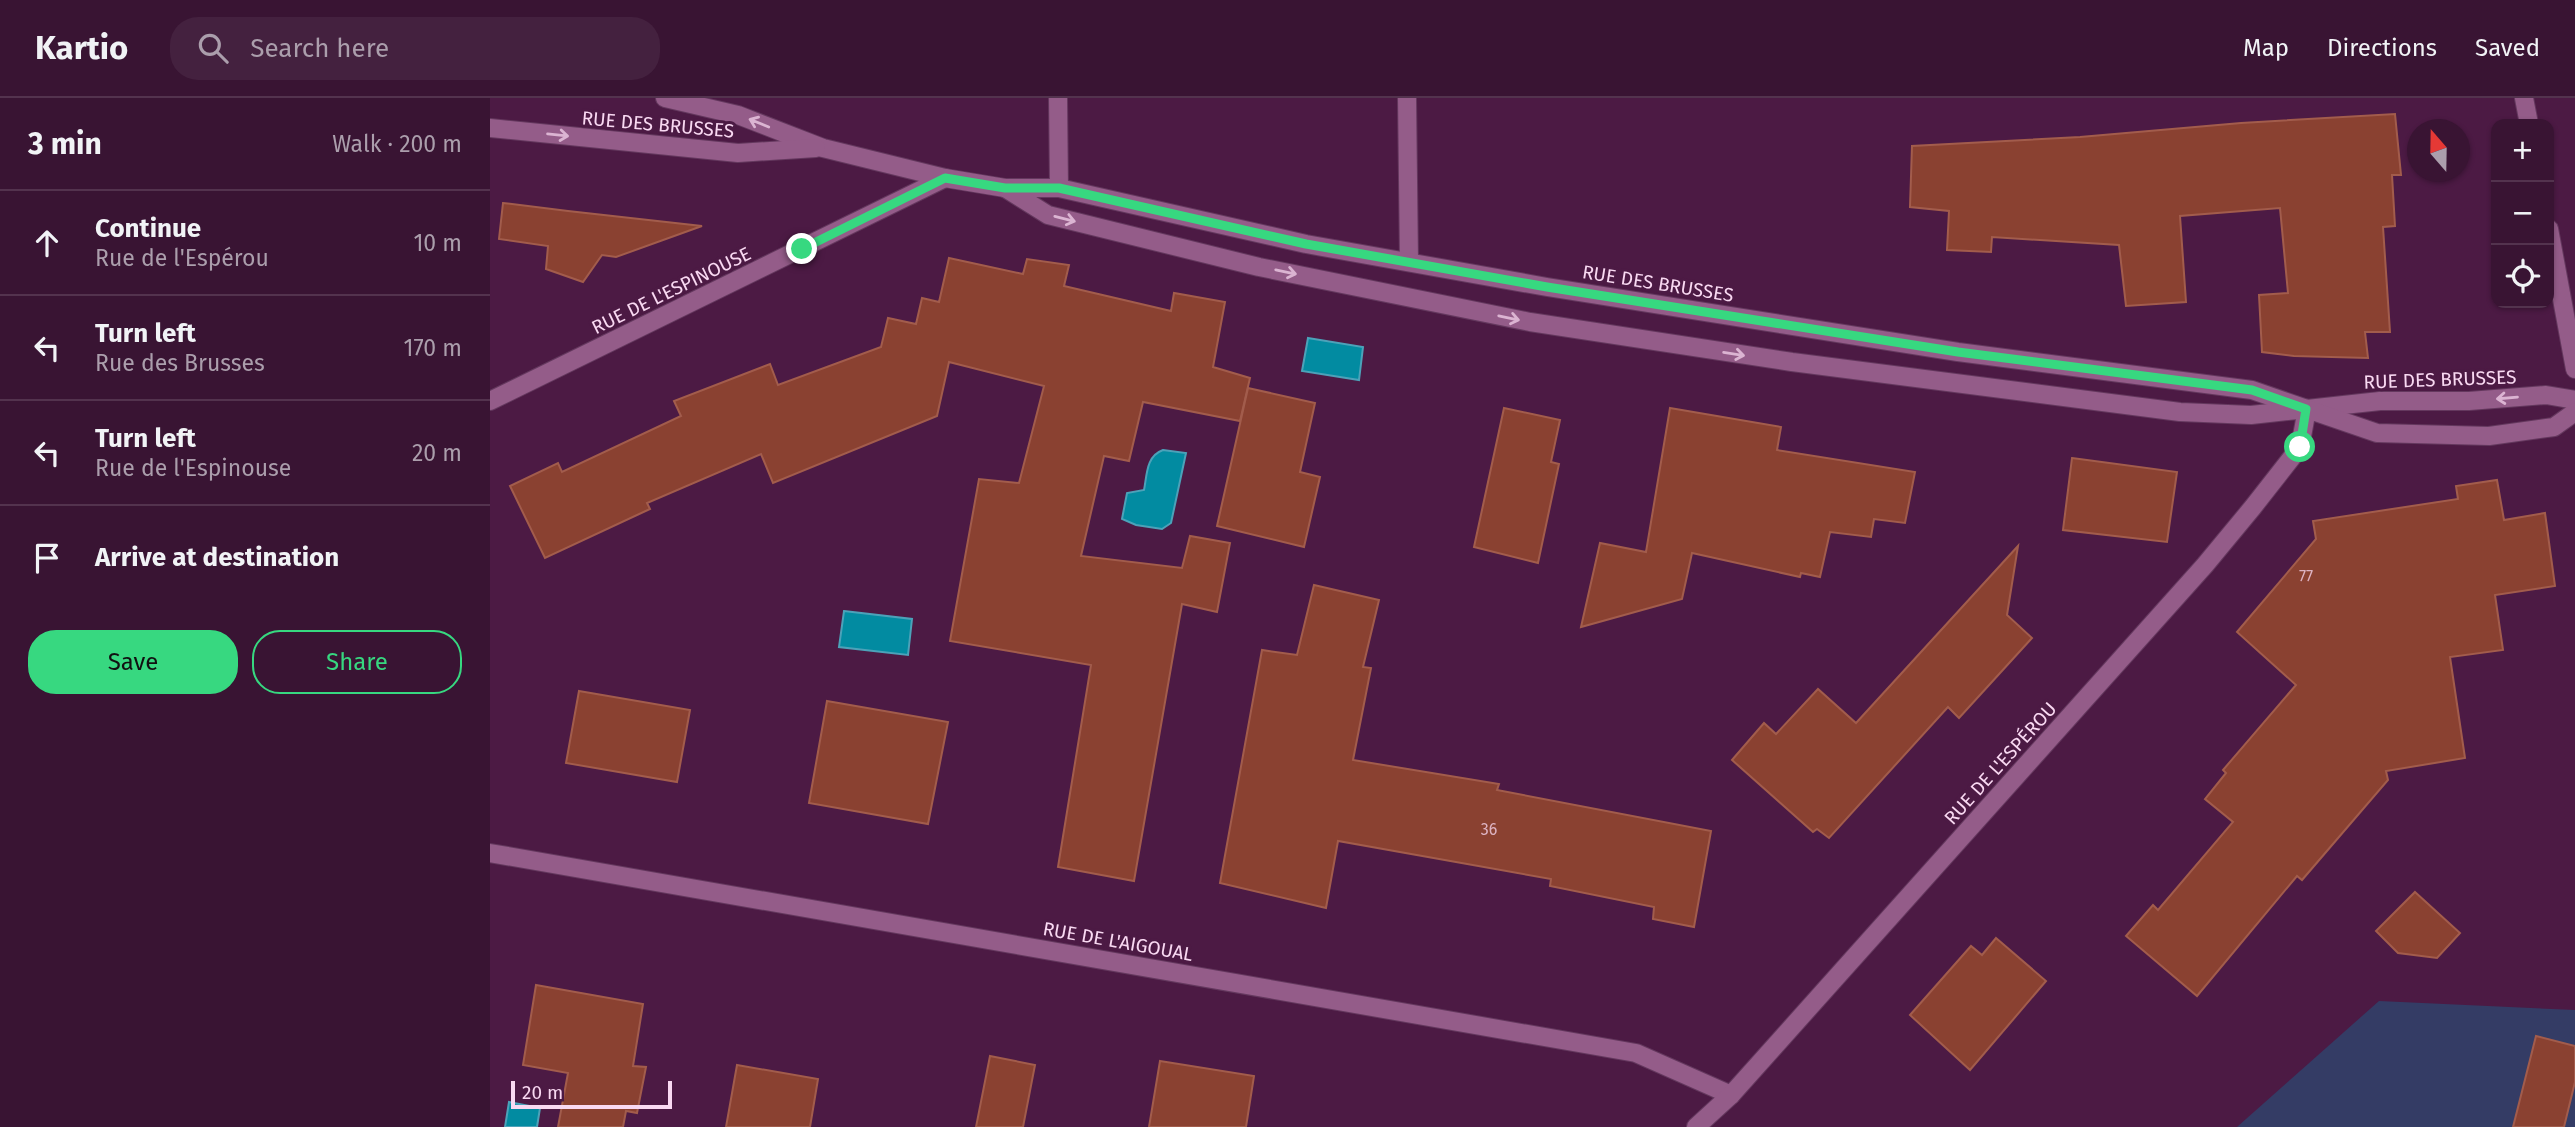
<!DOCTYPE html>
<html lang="en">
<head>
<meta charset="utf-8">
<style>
  body { margin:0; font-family:"Fira Sans",sans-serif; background:#44213f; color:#f1f3f6 }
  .controls { position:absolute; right:21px; top:21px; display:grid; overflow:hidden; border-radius:14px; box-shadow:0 2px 5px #0004 }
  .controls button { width:63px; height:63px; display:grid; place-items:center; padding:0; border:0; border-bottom:2px solid #53334e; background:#391433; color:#f1f3f6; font:35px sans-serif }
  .compass { position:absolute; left:1917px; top:21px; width:63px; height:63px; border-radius:50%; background:#391433; box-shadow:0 2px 5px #0004; rotate:340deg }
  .scale { position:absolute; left:21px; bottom:18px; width:161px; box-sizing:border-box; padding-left:7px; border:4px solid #f9d9f2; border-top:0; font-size:19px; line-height:24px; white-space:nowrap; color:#f9d9f2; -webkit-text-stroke:5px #4c1a44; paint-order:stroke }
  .stop { position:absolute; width:21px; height:21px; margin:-16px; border:5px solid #37d880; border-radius:50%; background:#fff }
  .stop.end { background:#37d880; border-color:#fff; box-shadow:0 2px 7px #0008 }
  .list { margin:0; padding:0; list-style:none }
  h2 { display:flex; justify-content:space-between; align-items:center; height:91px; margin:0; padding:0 28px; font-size:30px }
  h2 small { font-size:23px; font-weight:400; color:#ab9eac }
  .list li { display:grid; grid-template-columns:46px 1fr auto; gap:21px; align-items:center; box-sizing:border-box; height:105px; padding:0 28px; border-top:2px solid #53334e }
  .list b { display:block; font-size:26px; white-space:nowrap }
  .list p { margin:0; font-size:23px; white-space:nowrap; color:#ab9eac }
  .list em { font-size:23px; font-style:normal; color:#ab9eac }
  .actions { display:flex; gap:14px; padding:21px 28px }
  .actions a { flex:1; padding:16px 0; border:2px solid #37d880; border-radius:28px; text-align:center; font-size:24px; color:#37d880 }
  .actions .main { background:#37d880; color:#111 }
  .icon { flex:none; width:38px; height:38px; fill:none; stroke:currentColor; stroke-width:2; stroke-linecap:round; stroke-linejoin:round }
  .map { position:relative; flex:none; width:2085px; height:1029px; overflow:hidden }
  header { display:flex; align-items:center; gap:42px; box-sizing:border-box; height:98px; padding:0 35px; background:#391433; border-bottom:2px solid #53334e }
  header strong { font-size:33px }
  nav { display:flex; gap:38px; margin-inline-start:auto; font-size:24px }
  .search { width:490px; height:63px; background:#44213f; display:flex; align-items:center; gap:18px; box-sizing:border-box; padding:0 24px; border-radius:28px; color:#ab9eac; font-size:26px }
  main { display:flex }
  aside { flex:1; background:#391433 }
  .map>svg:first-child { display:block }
</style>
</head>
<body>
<header>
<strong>Kartio</strong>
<div class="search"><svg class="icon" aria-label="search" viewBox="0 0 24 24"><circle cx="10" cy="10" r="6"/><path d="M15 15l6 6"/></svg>Search here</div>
<nav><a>Map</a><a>Directions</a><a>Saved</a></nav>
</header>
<main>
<aside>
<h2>3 min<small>Walk · 200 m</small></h2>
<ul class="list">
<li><svg class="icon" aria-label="ahead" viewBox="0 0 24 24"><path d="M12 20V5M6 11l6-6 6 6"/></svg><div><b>Continue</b><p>Rue de l'Espérou</p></div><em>10 m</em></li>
<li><svg class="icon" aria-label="left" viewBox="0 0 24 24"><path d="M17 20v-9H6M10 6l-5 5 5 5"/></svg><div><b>Turn left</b><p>Rue des Brusses</p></div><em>170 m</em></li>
<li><svg class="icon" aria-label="left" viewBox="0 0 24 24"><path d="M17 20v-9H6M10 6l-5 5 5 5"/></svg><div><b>Turn left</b><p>Rue de l'Espinouse</p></div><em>20 m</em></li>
<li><svg class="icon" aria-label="arrive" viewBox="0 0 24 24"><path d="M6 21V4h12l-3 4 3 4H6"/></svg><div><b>Arrive at destination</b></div></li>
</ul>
<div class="actions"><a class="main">Save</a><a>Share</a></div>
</aside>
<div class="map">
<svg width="2085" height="1029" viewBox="0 0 2085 1029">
  <rect width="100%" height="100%" fill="#4c1a44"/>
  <path fill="#343c65" d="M1889 903 2085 912V1029H1747Z"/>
  <g fill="#028ba1" stroke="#4ca2b9" stroke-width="2">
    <path d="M818 240 873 249 869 282 812 273Z"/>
    <path d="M673 352 696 355 681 425 672 431 646 427 632 421 637 395 654 392C657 377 656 358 673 352Z"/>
    <path d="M354 513 422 521 418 557 349 549Z"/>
    <path d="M19 1004 50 1010 47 1029H15Z"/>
  </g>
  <g fill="#8a4131" stroke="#a25c4c" stroke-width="2">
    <path d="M1905 16 1911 77H1902L1905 128 1893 129 1900 234H1875L1878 260 1804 258 1772 254 1769 197 1798 195 1790 110 1690 118 1696 204 1636 208 1629 147 1502 139 1501 154 1457 152 1459 113 1420 109 1422 48 1590 39 1751 25Z"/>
    <path d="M13 105 78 113 212 128 126 159 112 157 93 184 56 171 58 148 9 141Z"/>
    <path d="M459 160 533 176 537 161 579 167 574 188 681 213 684 195 735 204 723 269 760 280 750 323 653 304 639 363 614 358 591 458 692 470 700 438 740 445 727 514 692 506 644 783 568 769 601 567 460 543 489 381 529 385 554 288 459 264 447 318 283 385 271 356 157 405 160 411 55 460 20 388 68 365 72 374 191 318 184 303 280 266 288 287 391 249 398 220 426 226 432 200 449 204Z"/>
    <path d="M758 290 825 305 810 374 830 379 814 449 727 428Z"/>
    <path d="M1014 310 1070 322 1061 364 1069 366 1048 465 984 449Z"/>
    <path d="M1180 310 1291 329 1287 352 1425 374 1415 425 1384 421 1381 439 1340 434 1330 479 1311 475 1310 479 1202 455 1192 501 1091 529 1110 445 1156 454Z"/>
    <path d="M1582 360 1687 374 1677 444 1573 432Z"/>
    <path d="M2007 382 2014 422 2055 415 2065 488 2005 497 2013 552 1960 559 1975 660 1896 673 1898 682 1812 782 1807 778 1707 898 1636 838 1663 807 1668 812 1743 724 1715 701 1736 675 1733 672 1806 587 1747 534 1826 441 1823 423 1968 401 1966 388Z"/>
    <path d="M1528 448 1517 517 1542 540 1469 620 1458 609 1339 740 1327 731 1323 734 1242 662 1274 625 1286 636 1328 591 1366 625Z"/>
    <path d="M824 487 889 502 873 569 881 570 863 662 1009 686 1007 692 1221 733 1204 829 1163 821 1164 809 1060 788 1061 781 848 743 836 810 730 785 772 552 807 557Z"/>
    <path d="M89 593 200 612 187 684 76 665Z"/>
    <path d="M337 603 458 624 438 726 319 705Z"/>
    <path d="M1925 794 1970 835 1947 860 1908 855 1886 833Z"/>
    <path d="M1506 840 1556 883 1480 972 1420 917 1481 848 1492 857Z"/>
    <path d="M46 887 153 906 143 968 156 969 147 1015 136 1013 133 1029H68L78 975 33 967Z"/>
    <path d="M2046 938 2085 948V984L2074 1029H2023Z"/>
    <path d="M500 958 545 967 533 1029H486Z"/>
    <path d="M670 963 764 978 756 1029H659Z"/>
    <path d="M247 967 328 981 320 1029H236Z"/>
  </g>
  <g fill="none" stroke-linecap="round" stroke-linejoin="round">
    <g stroke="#64385e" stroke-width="20">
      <g id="service">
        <path d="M917 0 919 164"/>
        <path d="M2034 0 2039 26"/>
        <path d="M2059 131 2085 271"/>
      </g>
    </g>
    <g stroke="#64385e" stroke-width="20">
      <g id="minor">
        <path d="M568 0 569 90"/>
        <path d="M0 303 455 80"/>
        <path d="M0 755 1146 955 1241 997"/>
        <path d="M1206 1029 1241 997 1715 467 1763 409 1810 349 1817 311"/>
      </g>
    </g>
    <g stroke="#64385e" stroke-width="20">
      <g id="tertiary">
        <path d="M175 0 248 17 333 50 455 80 515 90H569L816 146 1057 189 1468 254 1762 292 1817 311 1890 303H1979L2056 297 2085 302"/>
        <path d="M0 30 248 55 326 50"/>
        <path d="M515 90 558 117 769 169 1040 224 1302 264 1690 314 1761 317 1817 311 1887 335 1999 338 2064 329 2085 314"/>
      </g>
    </g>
    <use href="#service" stroke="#945c89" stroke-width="18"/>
    <use href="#minor" stroke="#945c89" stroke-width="18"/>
    <use href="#tertiary" stroke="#945c89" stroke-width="18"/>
  </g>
  <defs><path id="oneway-shaft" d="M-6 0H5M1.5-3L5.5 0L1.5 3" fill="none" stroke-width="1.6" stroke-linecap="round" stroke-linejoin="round" transform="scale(1.75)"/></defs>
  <g stroke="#dbb4d2">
    <use href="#oneway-shaft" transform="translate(269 25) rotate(-158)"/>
    <use href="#oneway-shaft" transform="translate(68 37) rotate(6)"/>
    <use href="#oneway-shaft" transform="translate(575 121) rotate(14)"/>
    <use href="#oneway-shaft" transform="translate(796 174) rotate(12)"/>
    <use href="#oneway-shaft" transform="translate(1019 220) rotate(12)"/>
    <use href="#oneway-shaft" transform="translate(1244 256) rotate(9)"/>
    <use href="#oneway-shaft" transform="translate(2017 300) rotate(175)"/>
  </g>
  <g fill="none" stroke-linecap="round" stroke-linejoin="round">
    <path stroke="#37d880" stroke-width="9" d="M312 151 455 80 515 90H569L816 146 1057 189 1468 254 1762 292 1816 311 1810 349"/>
  </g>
  <g text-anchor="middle" stroke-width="6" stroke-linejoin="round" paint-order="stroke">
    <g font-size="16" fill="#ddb3c2">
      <text x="1816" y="484">77</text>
      <text x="999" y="737">36</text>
    </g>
    <g font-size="19" fill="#f9d9f2" stroke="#4c1a44">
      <text transform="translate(168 26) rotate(5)" y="7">RUE DES BRUSSES</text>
      <text transform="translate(1168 185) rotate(9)" y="7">RUE DES BRUSSES</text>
      <text transform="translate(181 192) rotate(-26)" y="7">RUE DE L'ESPINOUSE</text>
      <text transform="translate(1950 281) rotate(-2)" y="7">RUE DES BRUSSES</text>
      <text transform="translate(1510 665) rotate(-48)" y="7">RUE DE L'ESPÉROU</text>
      <text transform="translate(628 843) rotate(10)" y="7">RUE DE L'AIGOUAL</text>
    </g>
  </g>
</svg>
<div class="controls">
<button>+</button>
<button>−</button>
<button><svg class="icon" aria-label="locate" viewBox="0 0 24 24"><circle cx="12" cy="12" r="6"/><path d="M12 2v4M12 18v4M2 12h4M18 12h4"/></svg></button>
</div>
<svg class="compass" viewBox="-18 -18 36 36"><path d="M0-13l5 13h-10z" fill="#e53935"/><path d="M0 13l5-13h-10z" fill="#ab9eac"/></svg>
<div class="scale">20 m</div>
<div class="stop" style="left:1810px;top:349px"></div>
<div class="stop end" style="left:312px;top:151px"></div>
</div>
</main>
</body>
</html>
